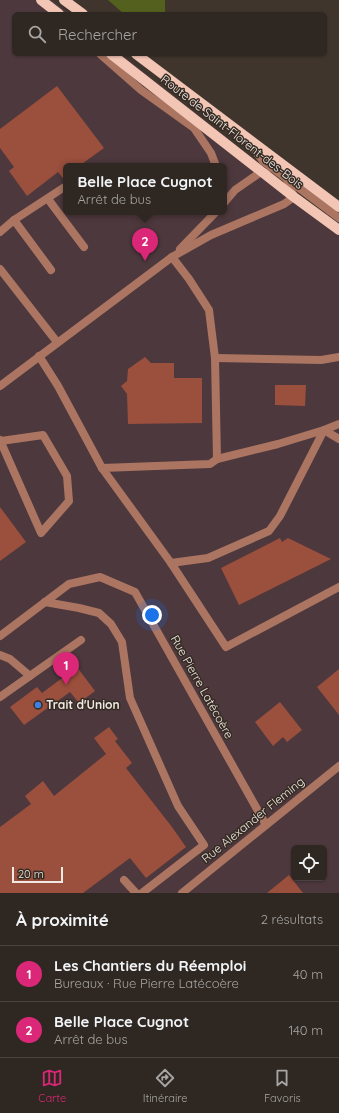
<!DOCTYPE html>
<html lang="fr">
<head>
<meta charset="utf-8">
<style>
  body { margin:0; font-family:Quicksand,sans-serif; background:#3b342f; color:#f1f3f6 }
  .controls { position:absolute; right:12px; bottom:12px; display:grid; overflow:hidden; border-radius:6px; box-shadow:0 1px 3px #0004 }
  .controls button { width:36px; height:36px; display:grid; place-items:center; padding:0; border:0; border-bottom:1px solid #4a4440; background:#2f2822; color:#f1f3f6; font:20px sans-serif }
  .scale { position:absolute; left:12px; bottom:10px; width:51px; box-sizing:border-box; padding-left:4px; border:2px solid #efe8e3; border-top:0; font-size:11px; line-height:14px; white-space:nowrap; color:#efe8e3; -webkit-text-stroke:3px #352b23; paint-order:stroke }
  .you { position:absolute; left:152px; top:615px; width:14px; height:14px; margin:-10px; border:3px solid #fff; border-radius:50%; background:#1a73e8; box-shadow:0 0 0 6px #1a73e833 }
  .badge { display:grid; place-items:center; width:26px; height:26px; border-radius:50%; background:#db2777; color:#fff; font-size:13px; font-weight:700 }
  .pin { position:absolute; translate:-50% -33px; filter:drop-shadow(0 1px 2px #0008) }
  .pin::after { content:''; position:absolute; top:21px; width:14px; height:12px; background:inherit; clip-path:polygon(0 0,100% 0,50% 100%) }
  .popup { position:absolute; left:63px; top:163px; width:164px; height:52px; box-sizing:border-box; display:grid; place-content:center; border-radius:6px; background:#2f2822; filter:drop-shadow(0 1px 3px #0005); font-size:13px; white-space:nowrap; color:#a7a6a5 }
  .popup b { font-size:15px; color:#f1f3f6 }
  .popup::after { content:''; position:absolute; left:50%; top:100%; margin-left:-8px; border:8px solid transparent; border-top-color:#2f2822 }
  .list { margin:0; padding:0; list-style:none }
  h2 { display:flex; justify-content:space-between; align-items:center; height:52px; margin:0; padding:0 16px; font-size:17px }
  h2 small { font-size:13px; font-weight:400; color:#a7a6a5 }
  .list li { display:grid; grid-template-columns:26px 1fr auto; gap:12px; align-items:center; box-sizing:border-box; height:56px; padding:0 16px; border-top:1px solid #4a4440 }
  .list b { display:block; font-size:15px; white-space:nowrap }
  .list p { margin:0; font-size:13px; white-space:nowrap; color:#a7a6a5 }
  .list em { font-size:13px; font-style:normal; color:#a7a6a5 }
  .icon { flex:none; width:22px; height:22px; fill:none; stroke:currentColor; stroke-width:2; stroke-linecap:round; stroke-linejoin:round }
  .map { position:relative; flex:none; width:339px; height:893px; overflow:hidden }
  .search { position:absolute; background:#2f2822; box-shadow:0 1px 3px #0004; left:12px; right:12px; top:12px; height:44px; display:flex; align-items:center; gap:10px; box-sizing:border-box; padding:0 14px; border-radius:6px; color:#a7a6a5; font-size:15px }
  .sheet { height:164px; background:#2f2822 }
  nav { display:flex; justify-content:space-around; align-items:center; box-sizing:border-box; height:56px; border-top:1px solid #4a4440; background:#2f2822; font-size:11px; color:#a7a6a5 }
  nav a { display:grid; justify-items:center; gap:2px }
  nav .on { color:#db2777 }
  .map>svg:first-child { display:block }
</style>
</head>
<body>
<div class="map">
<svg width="339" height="893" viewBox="0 0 339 893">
  <rect width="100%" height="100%" fill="#3f352d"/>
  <path fill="#4d383d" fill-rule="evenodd" d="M0 0H52L70 14H14V54H121L339 226V893H0ZM66 166H224V212H66ZM294 848H324V878H294Z"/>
  <path fill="#54601d" d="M108 0H165V14H124Z"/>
  <g fill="#9b4f3d">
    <path d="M57 86 104 148 79 166H66V182L58 172 27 196 9 171 14 167 0 148V129Z"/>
    <path d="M145 357 151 363H174V378H202V423L128 424 127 394 121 386 127 381 128 369Z"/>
    <path d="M275 385H306L305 406 275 405Z"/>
    <path d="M0 507 26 542 0 561Z"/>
    <path d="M280 538 282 542 288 538 331 559 239 605 221 568Z"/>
    <path d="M77 667 95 691 79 703 70 692 24 725 10 707 37 687 42 693Z"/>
    <path d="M339 669V715L317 687Z"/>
    <path d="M280 702 302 730 287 742 283 737 273 746 255 722Z"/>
    <path d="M109 727 118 739 115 741 132 763 126 768 172 827 186 847 146 878 130 858 83 893H0V827L31 804 25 796 43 781 54 796 106 754 94 738Z"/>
    <path d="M289 875 303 893H267Z"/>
  </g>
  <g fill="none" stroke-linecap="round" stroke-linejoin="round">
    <g stroke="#ab7562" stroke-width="8">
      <path d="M48 199 84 247"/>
      <path d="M14 220 51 270"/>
      <path d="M0 232 14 220 63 188"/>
      <path d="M172 257 189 279 209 310 215 358 217 459"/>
      <path d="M0 269 57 342"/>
      <path d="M39 356 58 386 102 468 171 563 226 647 339 587"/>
      <path d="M215 358 321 360 339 357"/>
      <path d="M0 440 41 533 69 501 67 476 43 435 1 441"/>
      <path d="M102 468 210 464 217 459 278 444 324 430 339 439"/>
      <path d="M171 563 208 558 269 531 280 516 324 430 339 424"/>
      <path d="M45 602 79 608 99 613 111 624 122 642 130 698 178 806 204 845 142 893"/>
      <path d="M0 655 10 659 30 676"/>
      <path d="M0 697 81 640"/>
      <path d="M124 880 136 893"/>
    </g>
    <g stroke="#ab7562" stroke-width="8">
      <path d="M100 54 141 90 194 128 211 153 216 166"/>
      <path d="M247 140 263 161 339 218"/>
      <path d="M224 203 235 190 261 172 266 173"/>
      <path d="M180 249 216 212"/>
      <path d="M0 386 172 257 211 235 284 204 294 197 286 177"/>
      <path d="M0 636 69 584 100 577 135 592 266 825"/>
      <path d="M182 893 339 766"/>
    </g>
    <g stroke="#f2c5b5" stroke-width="10">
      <path d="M41 0 59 14"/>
      <path d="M64 0 83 14"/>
      <path d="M111 54 294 197 339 230"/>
      <path d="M136 54 339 207"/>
    </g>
  </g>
  <circle fill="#3f7fe0" stroke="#352b23" stroke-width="1.5" cx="38" cy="705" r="4"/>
  <g text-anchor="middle" stroke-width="3" stroke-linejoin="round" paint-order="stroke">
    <g font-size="12" fill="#efe8e3" stroke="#352b23">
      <text transform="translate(232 132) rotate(38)" y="4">Route de Saint-Florent-des-Bois</text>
      <text transform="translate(202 687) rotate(61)" y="4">Rue Pierre Latécoère</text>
      <text transform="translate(253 820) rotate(-39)" y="4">Rue Alexander Fleming</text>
    </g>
    <g font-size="12" font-weight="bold" fill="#efe8e3" stroke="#352b23" text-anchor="start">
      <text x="46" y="709">Trait d'Union</text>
    </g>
  </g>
</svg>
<div class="controls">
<button><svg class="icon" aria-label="locate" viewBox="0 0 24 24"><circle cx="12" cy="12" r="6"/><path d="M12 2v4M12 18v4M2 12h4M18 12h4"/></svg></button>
</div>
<div class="scale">20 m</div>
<div class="you"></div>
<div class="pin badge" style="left:66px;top:685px">1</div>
<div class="pin badge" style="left:145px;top:261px">2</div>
<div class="popup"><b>Belle Place Cugnot</b>Arrêt de bus</div>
<div class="search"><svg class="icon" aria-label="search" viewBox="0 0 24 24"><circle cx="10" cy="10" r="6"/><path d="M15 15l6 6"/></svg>Rechercher</div>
</div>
<section class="sheet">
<h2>À proximité<small>2 résultats</small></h2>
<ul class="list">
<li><span class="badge">1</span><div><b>Les Chantiers du Réemploi</b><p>Bureaux · Rue Pierre Latécoère</p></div><em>40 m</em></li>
<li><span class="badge">2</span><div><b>Belle Place Cugnot</b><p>Arrêt de bus</p></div><em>140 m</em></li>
</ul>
</section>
<nav>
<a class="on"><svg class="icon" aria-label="map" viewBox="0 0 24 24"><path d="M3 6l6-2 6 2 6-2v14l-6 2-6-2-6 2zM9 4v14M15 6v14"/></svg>Carte</a>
<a><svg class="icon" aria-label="directions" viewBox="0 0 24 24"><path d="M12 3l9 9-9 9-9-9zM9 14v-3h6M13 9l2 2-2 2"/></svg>Itinéraire</a>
<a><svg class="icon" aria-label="saved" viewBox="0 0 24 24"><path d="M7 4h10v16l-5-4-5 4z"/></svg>Favoris</a>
</nav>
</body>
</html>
